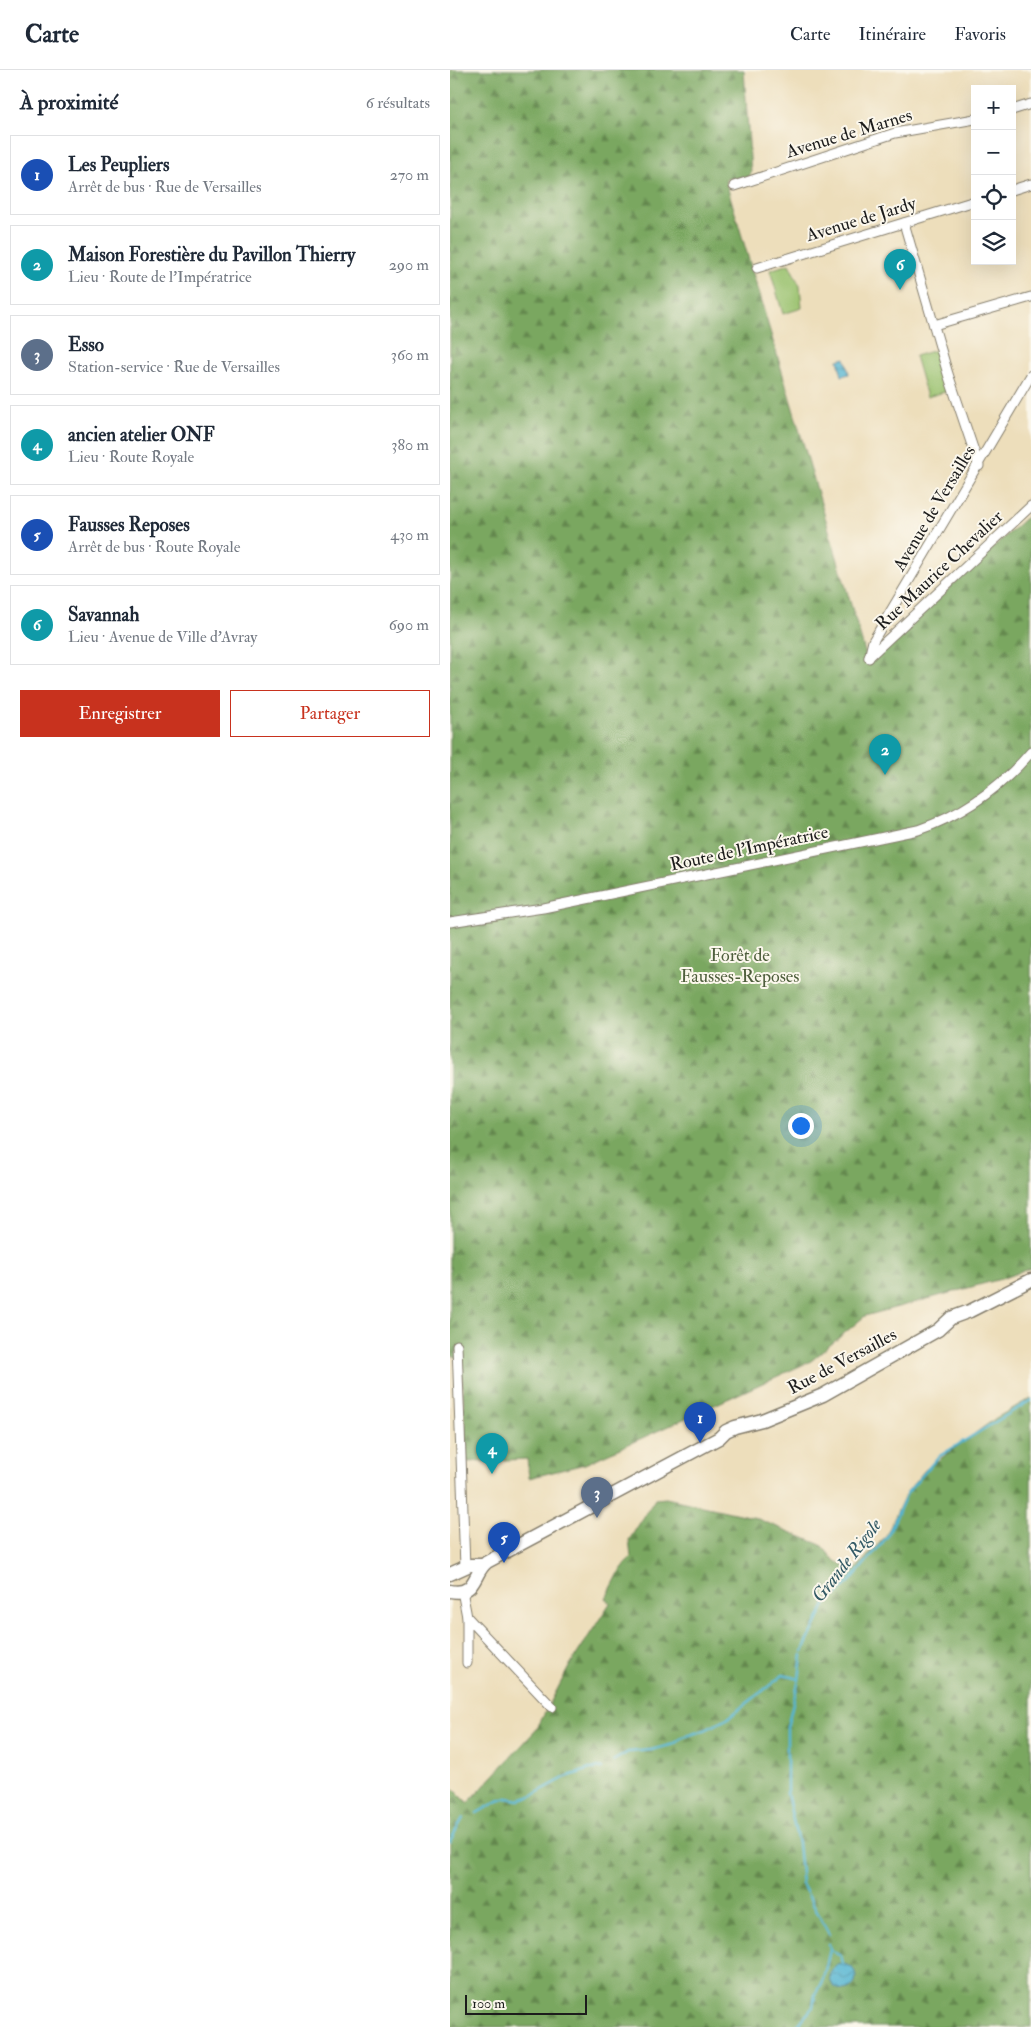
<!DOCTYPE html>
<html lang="fr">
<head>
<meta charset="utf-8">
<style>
  body { margin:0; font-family:"IM FELL Double Pica",serif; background:#f6f6f7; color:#1f2937 }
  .controls { position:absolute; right:15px; top:15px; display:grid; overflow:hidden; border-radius:0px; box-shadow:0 5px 20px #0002 }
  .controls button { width:45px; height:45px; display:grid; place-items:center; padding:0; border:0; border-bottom:1px solid #e0e1e3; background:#fff; color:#1f2937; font:25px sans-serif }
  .scale { position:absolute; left:15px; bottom:12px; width:122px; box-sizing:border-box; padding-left:5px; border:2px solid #1c1c1c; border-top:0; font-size:14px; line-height:18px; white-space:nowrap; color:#1c1c1c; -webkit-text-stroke:4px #fbf7ec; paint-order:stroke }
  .you { position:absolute; left:350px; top:1055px; width:18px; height:18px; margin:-12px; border:4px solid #fff; border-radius:50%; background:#1a73e8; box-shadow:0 0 0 8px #1a73e833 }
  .badge { display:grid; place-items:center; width:32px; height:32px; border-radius:50%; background:#c8321e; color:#fff; font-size:16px; font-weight:700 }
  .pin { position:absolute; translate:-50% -41px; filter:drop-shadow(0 1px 2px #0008) }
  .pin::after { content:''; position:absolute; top:26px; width:18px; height:15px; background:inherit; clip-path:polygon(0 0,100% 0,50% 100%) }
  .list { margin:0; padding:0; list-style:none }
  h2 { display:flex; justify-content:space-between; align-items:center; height:65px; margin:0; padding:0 20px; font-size:21px }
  h2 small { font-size:16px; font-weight:400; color:#747a83 }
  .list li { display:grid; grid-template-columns:32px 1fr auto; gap:15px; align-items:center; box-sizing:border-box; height:80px; margin:0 10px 10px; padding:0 10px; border:1px solid #e0e1e3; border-radius:0px }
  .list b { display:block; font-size:19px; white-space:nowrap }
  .list p { margin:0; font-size:16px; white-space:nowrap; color:#747a83 }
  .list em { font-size:16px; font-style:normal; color:#747a83 }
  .actions { display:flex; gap:10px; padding:15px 20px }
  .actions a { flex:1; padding:11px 0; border:1px solid #c8321e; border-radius:0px; text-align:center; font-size:18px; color:#c8321e }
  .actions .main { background:#c8321e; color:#fff }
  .icon { flex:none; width:28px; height:28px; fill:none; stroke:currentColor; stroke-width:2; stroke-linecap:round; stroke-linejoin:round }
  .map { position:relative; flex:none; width:581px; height:1957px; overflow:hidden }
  header { display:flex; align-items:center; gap:30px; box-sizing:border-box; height:70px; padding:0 25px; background:#fff; border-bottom:1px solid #e0e1e3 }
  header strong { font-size:24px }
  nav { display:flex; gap:28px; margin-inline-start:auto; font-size:18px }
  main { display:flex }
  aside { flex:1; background:#fff }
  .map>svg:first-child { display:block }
</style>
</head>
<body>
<header>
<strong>Carte</strong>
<nav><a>Carte</a><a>Itinéraire</a><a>Favoris</a></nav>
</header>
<main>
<aside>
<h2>À proximité<small>6 résultats</small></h2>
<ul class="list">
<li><span class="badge" style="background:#1a4fb4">1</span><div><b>Les Peupliers</b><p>Arrêt de bus · Rue de Versailles</p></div><em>270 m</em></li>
<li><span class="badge" style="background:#0f9aa8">2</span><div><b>Maison Forestière du Pavillon Thierry</b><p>Lieu · Route de l'Impératrice</p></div><em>290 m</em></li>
<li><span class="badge" style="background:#5c6f8a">3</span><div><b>Esso</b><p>Station-service · Rue de Versailles</p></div><em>360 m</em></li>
<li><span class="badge" style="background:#0f9aa8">4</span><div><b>ancien atelier ONF</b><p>Lieu · Route Royale</p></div><em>380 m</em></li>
<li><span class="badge" style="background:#1a4fb4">5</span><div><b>Fausses Reposes</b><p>Arrêt de bus · Route Royale</p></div><em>430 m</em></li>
<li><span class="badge" style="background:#0f9aa8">6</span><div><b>Savannah</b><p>Lieu · Avenue de Ville d'Avray</p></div><em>690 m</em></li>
</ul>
<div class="actions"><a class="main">Enregistrer</a><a>Partager</a></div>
</aside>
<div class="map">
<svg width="581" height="1957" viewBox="0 0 581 1957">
  <defs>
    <pattern id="forest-firs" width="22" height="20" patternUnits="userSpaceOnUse" patternTransform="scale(1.25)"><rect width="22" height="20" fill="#7aa760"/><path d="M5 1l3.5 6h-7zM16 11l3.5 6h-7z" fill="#63874e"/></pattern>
    <pattern id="water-waves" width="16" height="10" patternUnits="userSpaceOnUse" patternTransform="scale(1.25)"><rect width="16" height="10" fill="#54b5d2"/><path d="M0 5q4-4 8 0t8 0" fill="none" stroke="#4592aa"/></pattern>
  </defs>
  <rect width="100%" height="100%" fill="#fbf7ec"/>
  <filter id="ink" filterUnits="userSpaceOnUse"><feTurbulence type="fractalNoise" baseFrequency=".02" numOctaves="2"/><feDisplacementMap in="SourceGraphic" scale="10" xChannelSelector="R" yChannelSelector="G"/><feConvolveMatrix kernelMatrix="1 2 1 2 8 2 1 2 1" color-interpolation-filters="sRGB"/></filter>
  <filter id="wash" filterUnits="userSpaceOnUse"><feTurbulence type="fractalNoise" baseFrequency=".0096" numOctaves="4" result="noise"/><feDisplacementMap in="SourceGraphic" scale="20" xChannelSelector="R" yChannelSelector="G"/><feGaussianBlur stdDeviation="1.12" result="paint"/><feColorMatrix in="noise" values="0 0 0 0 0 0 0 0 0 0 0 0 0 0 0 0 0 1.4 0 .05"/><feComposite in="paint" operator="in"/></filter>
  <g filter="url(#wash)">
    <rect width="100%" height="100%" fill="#eddebb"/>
    <g fill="url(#forest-firs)" stroke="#4b623e" fill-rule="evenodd">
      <path d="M0 0H294L301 102 299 107 275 109 418 592 581 443V1198L551 1209 415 1246 361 1291 135 1394 79 1408 77 1389 17 1392 11 1289 0 1285Z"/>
      <path d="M581 1328V1957H0V1721L4 1719 18 1733 86 1660 120 1595 160 1533 156 1528 170 1501 181 1487 179 1470 205 1429 216 1428 303 1447 371 1475 385 1491 404 1501 436 1466 456 1423 475 1400 546 1348ZM383 1899 400 1918 392 1920 382 1914 380 1907Z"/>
    </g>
    <g fill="#99c16d" stroke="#5a6e44">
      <path d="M339 194 350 216 352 238 333 244 320 200Z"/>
      <path d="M486 280 498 321 477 327 465 286Z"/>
    </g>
    <g fill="url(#water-waves)" stroke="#386877">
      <path d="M395 288 399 304 392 306 388 290Z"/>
      <circle cx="393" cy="1907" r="13"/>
    </g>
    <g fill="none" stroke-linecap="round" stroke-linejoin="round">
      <g stroke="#54b5d2" stroke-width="2.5">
        <path d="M353 1581 375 1535 401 1510 437 1467 457 1423 488 1387 581 1330"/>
        <path d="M352 1585 349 1609 337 1657V1723L348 1773 352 1814 379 1864"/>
        <path d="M163 1691 178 1682 201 1680 224 1674 233 1667 255 1660 277 1649 333 1605 349 1609"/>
        <path d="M27 1743 48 1731 57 1728 70 1730 79 1727 116 1707 140 1699 152 1698"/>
        <path d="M0 1771 13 1748"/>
        <path d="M381 1880 391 1885 393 1894"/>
        <path d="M346 1957 363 1937 365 1925 373 1909 380 1880 379 1874"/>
      </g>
    </g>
  </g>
  <g filter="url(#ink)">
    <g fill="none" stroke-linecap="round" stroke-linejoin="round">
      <g stroke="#847d6c" stroke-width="11">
        <g id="street">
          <path d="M562 40 581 34"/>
          <path d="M284 116 445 63 525 49"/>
          <path d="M562 120 581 114"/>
          <path d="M454 153 498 304 529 396"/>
          <path d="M307 198 525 131"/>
          <path d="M484 255 581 227"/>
          <path d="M419 587 581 436"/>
          <path d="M419 588 423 571 581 305"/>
          <path d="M0 852 93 838 468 760C512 745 551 717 581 682"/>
          <path d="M7 1275 15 1497"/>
          <path d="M17 1518 13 1526 17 1547V1593"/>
          <path d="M17 1547 102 1637"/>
        </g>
      </g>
      <g stroke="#847d6c" stroke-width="15">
        <g id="secondary">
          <path d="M0 1504 20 1495H33"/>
          <path d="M0 1521C27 1526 23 1502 37 1492L269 1368 276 1361 285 1357 312 1350 373 1325 488 1260 501 1248 520 1241 581 1210"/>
        </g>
      </g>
      <use href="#street" stroke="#fff" stroke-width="9"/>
      <use href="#secondary" stroke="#fff" stroke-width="12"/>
    </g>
  </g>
  <g text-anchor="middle" stroke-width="4" stroke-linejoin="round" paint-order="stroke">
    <g font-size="18" fill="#1c1c1c" stroke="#fbf7ec">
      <text transform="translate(399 63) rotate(-17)" y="6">Avenue de Marnes</text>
      <text transform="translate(411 149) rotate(-17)" y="6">Avenue de Jardy</text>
      <text transform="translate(484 438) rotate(-59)" y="6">Avenue de Versailles</text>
      <text transform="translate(489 500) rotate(-43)" y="6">Rue Maurice Chevalier</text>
      <text transform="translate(299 778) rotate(-12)" y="6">Route de l'Impératrice</text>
      <text transform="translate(392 1291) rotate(-28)" y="6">Rue de Versailles</text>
    </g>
    <g font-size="18" fill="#4e5e3c" stroke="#fbf7ec">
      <text x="290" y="891">Forêt de<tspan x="290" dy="21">Fausses-Reposes</tspan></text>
    </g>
    <g font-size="19" font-style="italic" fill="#325965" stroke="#fbf7ec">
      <text transform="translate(396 1490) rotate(-52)" y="7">Grande Rigole</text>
    </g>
  </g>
</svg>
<div class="controls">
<button>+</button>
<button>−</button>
<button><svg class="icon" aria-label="locate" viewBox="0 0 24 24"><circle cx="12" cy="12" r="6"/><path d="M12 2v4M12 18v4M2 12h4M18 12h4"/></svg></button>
<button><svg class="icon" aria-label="layers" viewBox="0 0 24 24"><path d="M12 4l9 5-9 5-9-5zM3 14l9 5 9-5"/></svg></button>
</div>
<div class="scale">100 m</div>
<div class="you"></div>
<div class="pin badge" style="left:250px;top:1373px;background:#1a4fb4">1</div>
<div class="pin badge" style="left:435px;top:705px;background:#0f9aa8">2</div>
<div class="pin badge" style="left:147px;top:1448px;background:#5c6f8a">3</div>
<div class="pin badge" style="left:42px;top:1404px;background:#0f9aa8">4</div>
<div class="pin badge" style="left:54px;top:1493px;background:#1a4fb4">5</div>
<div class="pin badge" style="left:450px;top:220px;background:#0f9aa8">6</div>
</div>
</main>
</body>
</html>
